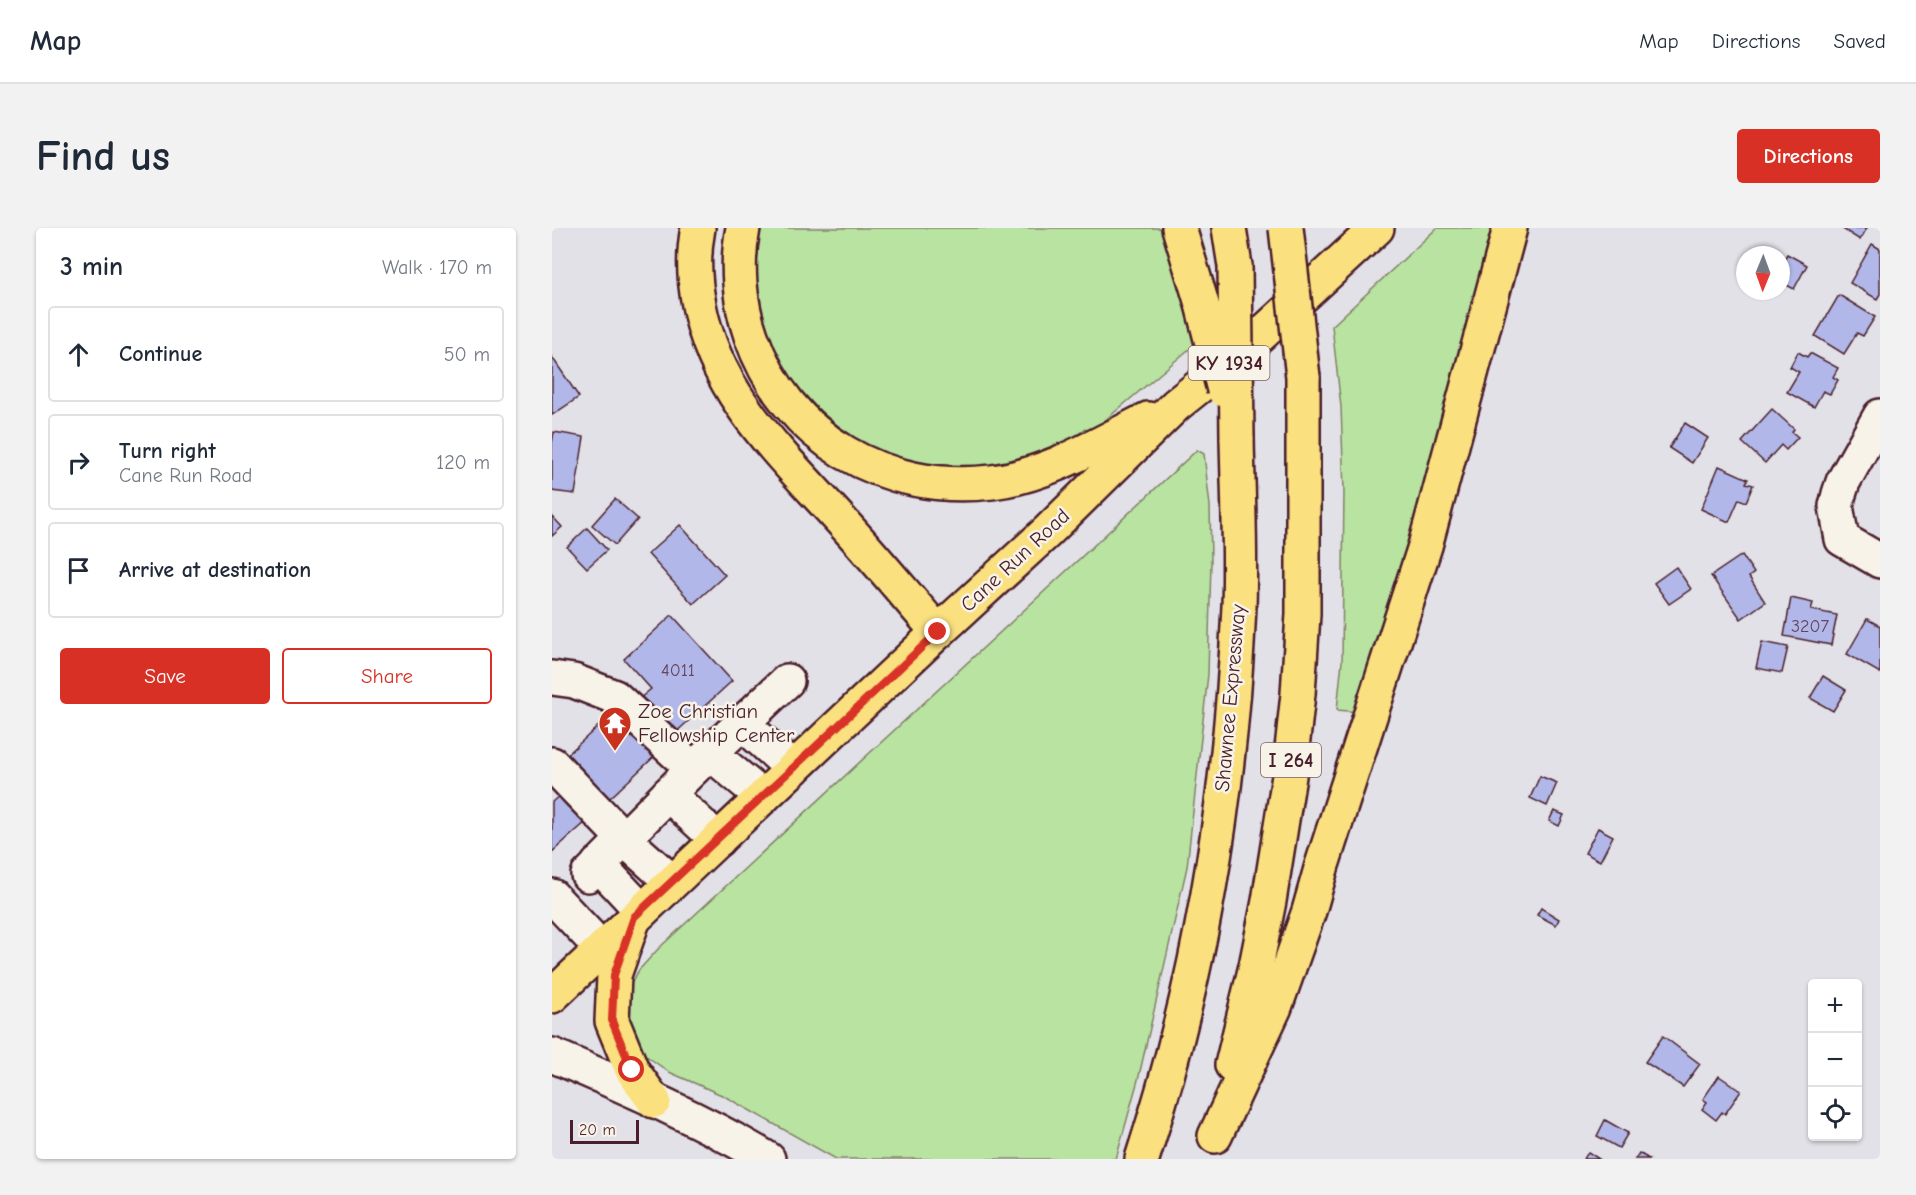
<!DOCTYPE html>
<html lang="en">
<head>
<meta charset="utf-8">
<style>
  body { margin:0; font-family:"Comic Neue",sans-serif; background:#f2f2f3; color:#1f2937 }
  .controls { position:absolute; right:18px; bottom:18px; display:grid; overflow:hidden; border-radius:6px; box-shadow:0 2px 4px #0004 }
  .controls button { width:54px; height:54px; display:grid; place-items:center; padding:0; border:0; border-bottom:2px solid #e0e1e3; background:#fff; color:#1f2937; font:30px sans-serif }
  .compass { position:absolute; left:1184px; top:18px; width:54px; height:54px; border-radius:50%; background:#fff; box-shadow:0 2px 4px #0004; rotate:181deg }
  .scale { position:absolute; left:18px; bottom:15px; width:69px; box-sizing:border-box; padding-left:6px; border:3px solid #4a1f2b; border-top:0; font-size:16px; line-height:21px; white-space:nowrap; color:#4a1f2b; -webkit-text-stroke:4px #f7f3e8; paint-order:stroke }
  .stop { position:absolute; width:18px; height:18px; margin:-14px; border:4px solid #d93025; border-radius:50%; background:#fff }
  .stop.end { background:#d93025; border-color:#fff; box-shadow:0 2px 6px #0008 }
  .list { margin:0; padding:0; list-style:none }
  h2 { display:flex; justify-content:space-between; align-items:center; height:78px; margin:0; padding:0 24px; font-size:26px }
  h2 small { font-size:20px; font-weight:400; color:#747a83 }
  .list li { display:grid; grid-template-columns:39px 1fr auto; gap:18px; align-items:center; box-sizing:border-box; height:96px; margin:0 12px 12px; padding:0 12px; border:2px solid #e0e1e3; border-radius:6px }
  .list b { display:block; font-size:22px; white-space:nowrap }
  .list p { margin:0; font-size:20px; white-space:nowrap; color:#747a83 }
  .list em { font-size:20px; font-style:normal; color:#747a83 }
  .actions { display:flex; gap:12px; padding:18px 24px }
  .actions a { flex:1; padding:14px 0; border:2px solid #d93025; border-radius:6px; text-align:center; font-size:21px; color:#d93025 }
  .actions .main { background:#d93025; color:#fff }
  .icon { flex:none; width:33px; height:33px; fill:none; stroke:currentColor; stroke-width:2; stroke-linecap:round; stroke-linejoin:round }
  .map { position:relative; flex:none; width:1328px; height:931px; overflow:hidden; border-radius:6px }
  header { display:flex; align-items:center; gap:36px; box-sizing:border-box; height:84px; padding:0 30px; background:#fff; border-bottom:2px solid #e0e1e3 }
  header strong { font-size:28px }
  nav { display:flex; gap:33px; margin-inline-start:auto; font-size:21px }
  .intro { display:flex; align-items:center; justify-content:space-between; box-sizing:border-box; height:144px; padding:0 36px }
  h1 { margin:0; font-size:42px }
  .button { padding:15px 27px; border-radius:6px; background:#d93025; color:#fff; font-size:21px; font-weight:700 }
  main { display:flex; gap:36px; padding:0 36px }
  aside { flex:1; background:#fff; border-radius:6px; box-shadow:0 2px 4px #0004 }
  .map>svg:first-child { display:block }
</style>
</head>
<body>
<header>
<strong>Map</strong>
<nav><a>Map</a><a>Directions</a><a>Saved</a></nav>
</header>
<div class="intro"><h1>Find us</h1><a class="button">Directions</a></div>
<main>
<aside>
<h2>3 min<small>Walk · 170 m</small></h2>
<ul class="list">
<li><svg class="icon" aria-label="ahead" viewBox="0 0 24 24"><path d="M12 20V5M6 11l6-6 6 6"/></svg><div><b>Continue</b></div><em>50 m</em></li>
<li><svg class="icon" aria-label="right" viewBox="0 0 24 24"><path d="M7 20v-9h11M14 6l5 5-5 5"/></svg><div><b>Turn right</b><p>Cane Run Road</p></div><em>120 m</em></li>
<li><svg class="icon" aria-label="arrive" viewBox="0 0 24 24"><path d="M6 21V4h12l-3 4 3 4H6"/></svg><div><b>Arrive at destination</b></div></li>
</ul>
<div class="actions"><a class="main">Save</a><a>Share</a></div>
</aside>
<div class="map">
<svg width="1328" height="931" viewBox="0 0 1328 931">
  <rect width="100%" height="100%" fill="#e2e1e8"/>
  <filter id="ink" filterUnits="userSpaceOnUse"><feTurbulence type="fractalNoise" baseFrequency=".0167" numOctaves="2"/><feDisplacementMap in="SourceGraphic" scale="12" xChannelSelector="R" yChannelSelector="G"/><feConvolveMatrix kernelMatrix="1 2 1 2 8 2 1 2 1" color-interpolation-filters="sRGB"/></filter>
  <g filter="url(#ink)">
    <g fill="#b8e3a1" stroke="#818166" stroke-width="1.5">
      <path d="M209 0H619L642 81V117L538 205 533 201C473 247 391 251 322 222 314 219 306 212 299 207 256 179 222 137 209 86 203 57 204 28 209 0Z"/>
      <path d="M885 0H946L926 90 807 484 785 482 790 433 792 263 789 179 780 98Z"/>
      <path d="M645 222 652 226 658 278 659 334 656 446 635 639 587 848 564 931H284L172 868 117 844 93 827 84 815 75 784 76 768 80 754 87 742 107 720Z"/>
    </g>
    <g fill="#b1b8e9" stroke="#4a1f2b" stroke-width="1.5">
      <path d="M1289 0H1315L1308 12Z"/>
      <path d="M1320 16 1328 21V66L1325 71 1298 55Z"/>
      <path d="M1235 26 1255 37 1242 61 1229 54V36Z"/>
      <path d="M1287 67 1323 89 1311 108 1305 105 1292 126 1263 108Z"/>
      <path d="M1246 124 1255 129 1258 125 1286 140 1281 149 1286 152 1278 166 1271 163 1262 179 1235 164 1247 144 1238 139Z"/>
      <path d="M0 129 27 169 0 187Z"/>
      <path d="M1220 181 1242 201 1240 204 1246 209 1234 222 1229 217 1213 235 1190 214Z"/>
      <path d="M1133 195 1156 210 1140 235 1117 220Z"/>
      <path d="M2 204 32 209 23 266 0 263V216Z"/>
      <path d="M1167 238 1196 251 1194 255 1201 257 1194 274 1187 271 1177 294 1149 281Z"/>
      <path d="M63 271 86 291 63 317 40 297Z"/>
      <path d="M0 288 10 299 0 308Z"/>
      <path d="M128 297 173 347 141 376 96 326Z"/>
      <path d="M35 300 55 322 35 340 15 319Z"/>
      <path d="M1190 327 1202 345 1197 349 1213 374 1189 391 1159 348Z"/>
      <path d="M1124 339 1139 361 1117 376 1102 355Z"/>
      <path d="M1239 370 1261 375 1259 382 1285 387 1279 417 1232 408Z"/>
      <path d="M120 387 180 453 120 508 87 471 99 461 72 431Z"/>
      <path d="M1315 391 1328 398V445L1295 426Z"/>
      <path d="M1210 414 1236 419 1230 445 1204 440Z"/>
      <path d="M1271 448 1294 462 1281 483 1258 470Z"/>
      <path d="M65 481 106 525 57 571 16 526Z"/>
      <path d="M988 548 1005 555 995 578 978 570Z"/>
      <path d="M9 566 35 593 0 624V574Z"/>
      <path d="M1002 583 1012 587 1007 598 997 593Z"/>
      <path d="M1046 600 1061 608 1048 633 1033 625Z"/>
      <path d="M989 680 1007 691 1004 697 985 687Z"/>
      <path d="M1111 808 1148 836 1131 859 1093 834Z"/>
      <path d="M1167 848 1189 863 1173 886 1170 884 1164 892 1150 881 1155 874 1151 871Z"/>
      <path d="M1053 892 1076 905 1067 920 1045 908Z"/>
      <path d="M1036 924 1047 931H1032Z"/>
      <path d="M1087 925 1097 931H1083Z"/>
    </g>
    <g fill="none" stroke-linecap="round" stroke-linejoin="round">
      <g stroke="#4a1f2b" stroke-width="38">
        <g id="minor">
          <path d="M1328 188 1291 254 1287 266 1284 278 1290 311 1328 333"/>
          <path d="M0 450 22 453 63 469 141 541 235 453"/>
          <path d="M190 495 241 541"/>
          <path d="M158 525 211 569"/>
          <path d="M0 536 72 611 120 654"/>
          <path d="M116 566 166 612"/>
          <path d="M46 636 90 683"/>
          <path d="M36 647 141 541"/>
          <path d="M0 668 49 720"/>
          <path d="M0 827C74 859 147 890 216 931"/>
        </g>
      </g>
      <g stroke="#4a1f2b" stroke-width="38">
        <g id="major">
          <path d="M81 693 62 747 60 793 80 842 102 873"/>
          <path d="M0 768 386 404"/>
        </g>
      </g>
      <g stroke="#4a1f2b" stroke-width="38">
        <g id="highway">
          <path d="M146 0C141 25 142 52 147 77 164 166 226 223 284 287 319 325 352 365 386 404L495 304 624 177 689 125 825 0"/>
          <path d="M191 0C184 35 187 74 199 108 235 211 333 267 440 254 496 247 546 216 596 191"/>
          <path d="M627 0 650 76"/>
          <path d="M677 0 683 38"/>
          <path d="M680 837 704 738 717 673 737 548 746 466 751 386V149"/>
          <path d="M663 908 723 779 757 683 770 637 873 318 958 0"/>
          <path d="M590 931C648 753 679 565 687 378 689 322 686 266 685 210"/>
        </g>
      </g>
      <use href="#minor" stroke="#f7f3e8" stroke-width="33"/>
      <use href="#major" stroke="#fbe080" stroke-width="33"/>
      <use href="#highway" stroke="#fbe080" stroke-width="33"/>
      <g stroke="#4a1f2b" stroke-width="38" stroke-linecap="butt">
        <g id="highway-bridge">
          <path d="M734 0 751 149"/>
          <path d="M683 38 685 210"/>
          <path d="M650 76 672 162"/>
        </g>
      </g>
      <use href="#highway-bridge" stroke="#fbe080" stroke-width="33"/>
    </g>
  </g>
  <g fill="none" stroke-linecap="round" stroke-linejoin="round" filter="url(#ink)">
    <path stroke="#d93025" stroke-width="8" d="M80 842 60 793 62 747 82 689 386 404"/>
  </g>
  <defs>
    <g id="temple-pin" transform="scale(1.725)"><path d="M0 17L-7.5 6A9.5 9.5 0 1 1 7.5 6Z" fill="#c8321e" stroke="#f7f3e8"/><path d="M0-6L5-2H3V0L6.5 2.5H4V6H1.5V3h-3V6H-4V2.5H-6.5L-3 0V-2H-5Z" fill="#fff"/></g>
  </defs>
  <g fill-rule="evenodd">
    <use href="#temple-pin" x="63" y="495"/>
  </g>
  <g text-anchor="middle" stroke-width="5" stroke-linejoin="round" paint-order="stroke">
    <g font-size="18" fill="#64455a">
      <text x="1258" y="404">3207</text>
      <text x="126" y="448">4011</text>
    </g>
    <g fill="#f7f3e8" stroke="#7e5f64" stroke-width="1.5">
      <rect x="636.5" y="118" width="81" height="34" rx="4.5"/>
      <rect x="709" y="515" width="60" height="34" rx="4.5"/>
    </g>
    <g font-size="20" font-weight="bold" fill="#4a1f2b">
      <text x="677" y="142">KY 1934</text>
      <text x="739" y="539">I 264</text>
    </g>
    <g font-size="21" fill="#4a1f2b" stroke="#f7f3e8">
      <text transform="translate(463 332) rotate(-43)" y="7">Cane Run Road</text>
      <text transform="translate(678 470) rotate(-85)" y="7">Shawnee Expressway</text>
    </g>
    <g font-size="21" fill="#4a1f2b" stroke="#f7f3e8" text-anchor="start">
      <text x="86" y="490">Zoe Christian<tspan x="86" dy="24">Fellowship Center</tspan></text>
    </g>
  </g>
</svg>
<div class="controls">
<button>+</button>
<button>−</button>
<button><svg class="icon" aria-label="locate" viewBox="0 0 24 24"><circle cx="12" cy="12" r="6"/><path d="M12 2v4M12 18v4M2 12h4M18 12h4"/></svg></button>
</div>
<svg class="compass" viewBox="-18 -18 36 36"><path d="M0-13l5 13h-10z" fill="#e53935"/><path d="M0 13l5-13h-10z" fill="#747a83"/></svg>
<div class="scale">20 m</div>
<div class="stop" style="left:80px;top:842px"></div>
<div class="stop end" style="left:386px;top:404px"></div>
</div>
</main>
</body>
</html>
